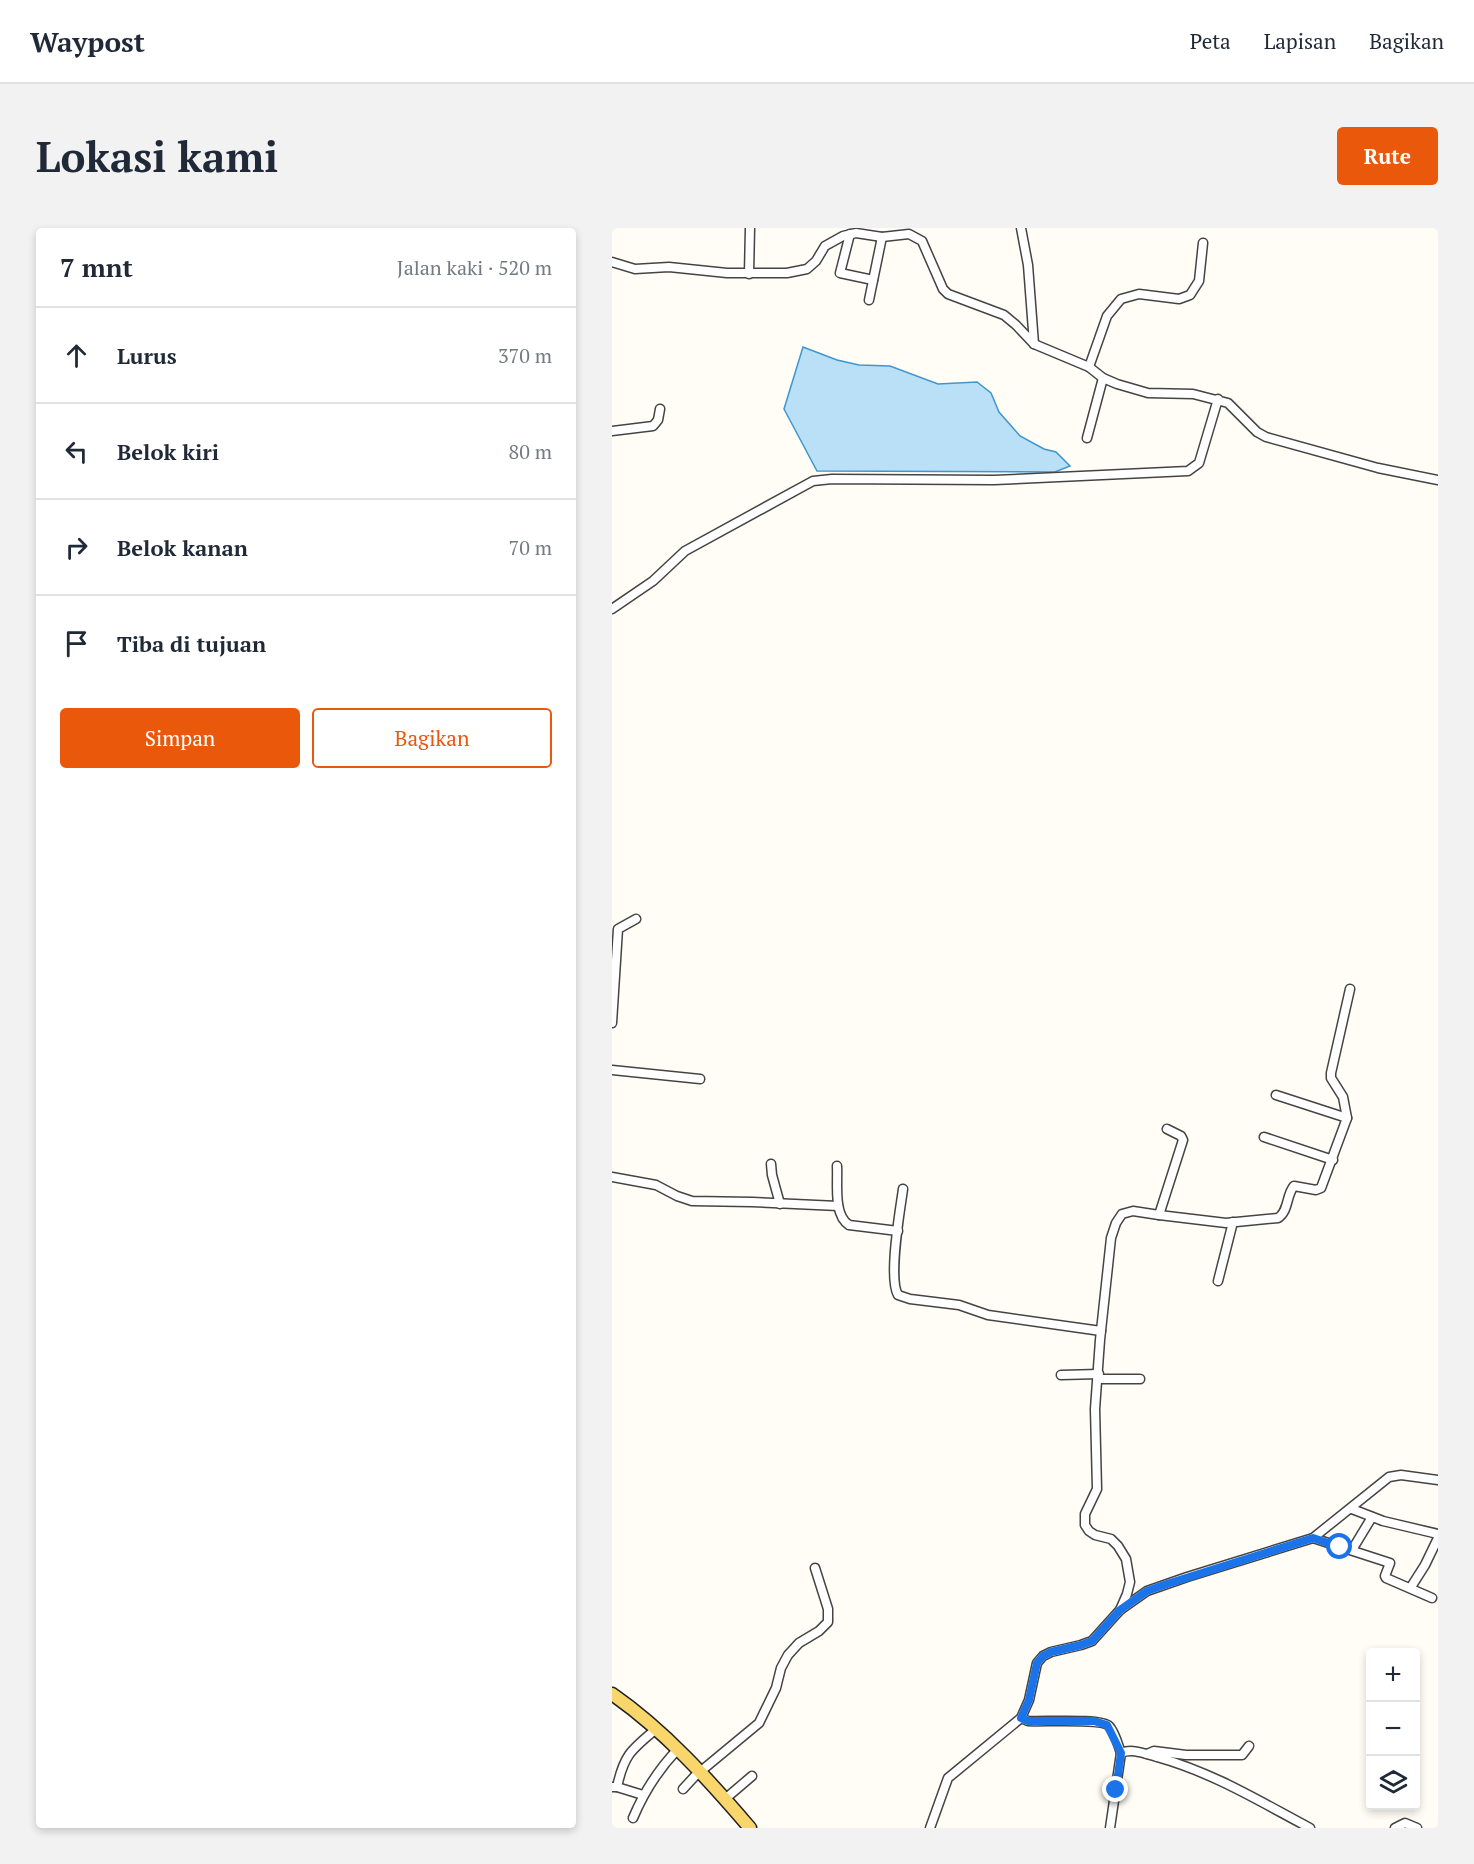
<!DOCTYPE html>
<html lang="id">
<head>
<meta charset="utf-8">
<style>
  body { margin:0; font-family:"PT Serif",serif; background:#f2f2f3; color:#1f2937 }
  .controls { position:absolute; right:18px; bottom:18px; display:grid; overflow:hidden; border-radius:6px; box-shadow:0 3px 9px #0003 }
  .controls button { width:54px; height:54px; display:grid; place-items:center; padding:0; border:0; border-bottom:2px solid #e0e1e3; background:#fff; color:#1f2937; font:30px sans-serif }
  .stop { position:absolute; width:18px; height:18px; margin:-14px; border:4px solid #1a73e8; border-radius:50%; background:#fff }
  .stop.end { background:#1a73e8; border-color:#fff; box-shadow:0 2px 6px #0008 }
  .list { margin:0; padding:0; list-style:none }
  h2 { display:flex; justify-content:space-between; align-items:center; height:78px; margin:0; padding:0 24px; font-size:26px }
  h2 small { font-size:20px; font-weight:400; color:#747a83 }
  .list li { display:grid; grid-template-columns:39px 1fr auto; gap:18px; align-items:center; box-sizing:border-box; height:96px; padding:0 24px; border-top:2px solid #e0e1e3 }
  .list b { display:block; font-size:22px; white-space:nowrap }
  .list em { font-size:20px; font-style:normal; color:#747a83 }
  .actions { display:flex; gap:12px; padding:18px 24px }
  .actions a { flex:1; padding:14px 0; border:2px solid #ea580c; border-radius:6px; text-align:center; font-size:21px; color:#ea580c }
  .actions .main { background:#ea580c; color:#fff }
  .icon { flex:none; width:33px; height:33px; fill:none; stroke:currentColor; stroke-width:2; stroke-linecap:round; stroke-linejoin:round }
  .map { position:relative; flex:none; width:826px; height:1600px; overflow:hidden; border-radius:6px }
  header { display:flex; align-items:center; gap:36px; box-sizing:border-box; height:84px; padding:0 30px; background:#fff; border-bottom:2px solid #e0e1e3 }
  header strong { font-size:28px }
  nav { display:flex; gap:33px; margin-inline-start:auto; font-size:21px }
  .intro { display:flex; align-items:center; justify-content:space-between; box-sizing:border-box; height:144px; padding:0 36px }
  h1 { margin:0; font-size:42px }
  .button { padding:15px 27px; border-radius:6px; background:#ea580c; color:#fff; font-size:21px; font-weight:700 }
  main { display:flex; gap:36px; padding:0 36px }
  aside { flex:1; background:#fff; border-radius:6px; box-shadow:0 3px 9px #0003 }
  .map>svg:first-child { display:block }
</style>
</head>
<body>
<header>
<strong>Waypost</strong>
<nav><a>Peta</a><a>Lapisan</a><a>Bagikan</a></nav>
</header>
<div class="intro"><h1>Lokasi kami</h1><a class="button">Rute</a></div>
<main>
<aside>
<h2>7 mnt<small>Jalan kaki · 520 m</small></h2>
<ul class="list">
<li><svg class="icon" aria-label="ahead" viewBox="0 0 24 24"><path d="M12 20V5M6 11l6-6 6 6"/></svg><div><b>Lurus</b></div><em>370 m</em></li>
<li><svg class="icon" aria-label="left" viewBox="0 0 24 24"><path d="M17 20v-9H6M10 6l-5 5 5 5"/></svg><div><b>Belok kiri</b></div><em>80 m</em></li>
<li><svg class="icon" aria-label="right" viewBox="0 0 24 24"><path d="M7 20v-9h11M14 6l5 5-5 5"/></svg><div><b>Belok kanan</b></div><em>70 m</em></li>
<li><svg class="icon" aria-label="arrive" viewBox="0 0 24 24"><path d="M6 21V4h12l-3 4 3 4H6"/></svg><div><b>Tiba di tujuan</b></div></li>
</ul>
<div class="actions"><a class="main">Simpan</a><a>Bagikan</a></div>
</aside>
<div class="map">
<svg width="826" height="1600" viewBox="0 0 826 1600">
  <rect width="100%" height="100%" fill="#fffdf5"/>
  <path fill="#b9e0f7" stroke="#3f96cf" stroke-width="1.5" d="M191 119 225 132 247 137 278 138 326 156 365 154 379 165 387 184 408 208 432 221 444 224 458 238 443 244 205 243 172 181Z"/>
  <g fill="none" stroke-linecap="round" stroke-linejoin="round">
    <g stroke="#444" stroke-width="11">
      <g id="street">
        <path d="M409 0 416 37 422 116"/>
        <path d="M238 6 228 45 261 52"/>
        <path d="M0 34 23 41 57 39 115 45H175L195 41 204 33 213 18 231 8 244 5 270 9 297 6 310 13 331 61 336 66 392 87 404 97 422 116 477 139 491 150 505 156 536 165 581 166 616 175 645 204 654 209 766 240 826 252"/>
        <path d="M137 46 138 0"/>
        <path d="M257 72 270 9"/>
        <path d="M477 139 495 88 509 71 527 66 567 71 578 67 587 53 591 15"/>
        <path d="M0 203 41 198 46 192 48 181"/>
        <path d="M475 210 491 150"/>
        <path d="M0 381 41 353 73 323 201 253 220 251 382 252 576 243 587 235 606 171"/>
        <path d="M0 795 6 701 24 691"/>
        <path d="M0 842 88 851"/>
        <path d="M664 867 735 890"/>
        <path d="M652 909 721 932"/>
        <path d="M159 936 160 947 168 976"/>
        <path d="M225 938C226 955 221 987 237 997L286 1003"/>
        <path d="M0 949 44 957 65 968 80 973 140 974 226 978"/>
        <path d="M291 961C288 983 276 1050 286 1067L298 1071 347 1077 376 1087 489 1103"/>
        <path d="M547 987 571 912 569 908 555 901"/>
        <path d="M606 1053 621 994"/>
        <path d="M449 1147 487 1146"/>
        <path d="M486 1151H528"/>
        <path d="M740 1281 771 1293 826 1306"/>
        <path d="M701 1310 778 1335 773 1348 774 1350 820 1370"/>
        <path d="M740 1322 760 1289"/>
        <path d="M799 1359 813 1337 826 1310"/>
        <path d="M508 1382 515 1366 518 1354 514 1331 506 1318 499 1311 483 1307 477 1303 473 1297V1286L485 1261 483 1181 488 1112 499 1010 504 995 510 986 521 983 547 987 614 995 666 990C677 983 674 967 682 958L704 962 709 960 735 890 731 869 719 850V845L738 761"/>
        <path d="M409 1490 416 1493C430 1494 490 1490 497 1498 503 1504 506 1517 509 1525 521 1520 533 1526 545 1529 602 1545 647 1573 698 1600"/>
        <path d="M535 1526 542 1523 574 1527H630L637 1518"/>
        <path d="M0 1559H5C12 1527 19 1522 43 1502"/>
        <path d="M5 1559 31 1567"/>
        <path d="M71 1561 83 1548 147 1495 164 1460 169 1440 176 1427 187 1415 207 1403 216 1394V1381L203 1340"/>
        <path d="M113 1571 140 1548"/>
        <path d="M21 1590C32 1564 46 1542 65 1522"/>
        <path d="M318 1600 336 1550 409 1490 417 1472 425 1435 431 1428 439 1424 469 1417 480 1413 508 1382 535 1363 575 1349 701 1310 777 1249 789 1247 826 1252"/>
        <path d="M498 1600 509 1525"/>
        <path d="M783 1600 793 1595 805 1600"/>
      </g>
    </g>
    <g stroke="#222" stroke-width="15">
      <path id="primary" d="M0 1466C52 1502 97 1552 138 1600"/>
    </g>
    <use href="#street" stroke="#fff" stroke-width="8"/>
    <use href="#primary" stroke="#f9d66b" stroke-width="12"/>
  </g>
  <g fill="none" stroke-linecap="round" stroke-linejoin="round">
    <path stroke="#1a73e8" stroke-width="8" d="M504 1562 509 1525 495 1497 482 1493H416L409 1490 417 1472 425 1435 431 1428 439 1424 469 1417 480 1413 508 1382 535 1363 555 1356 701 1310 728 1319"/>
  </g>
</svg>
<div class="controls">
<button>+</button>
<button>−</button>
<button><svg class="icon" aria-label="layers" viewBox="0 0 24 24"><path d="M12 4l9 5-9 5-9-5zM3 14l9 5 9-5"/></svg></button>
</div>
<div class="stop" style="left:728px;top:1319px"></div>
<div class="stop end" style="left:504px;top:1562px"></div>
</div>
</main>
</body>
</html>
